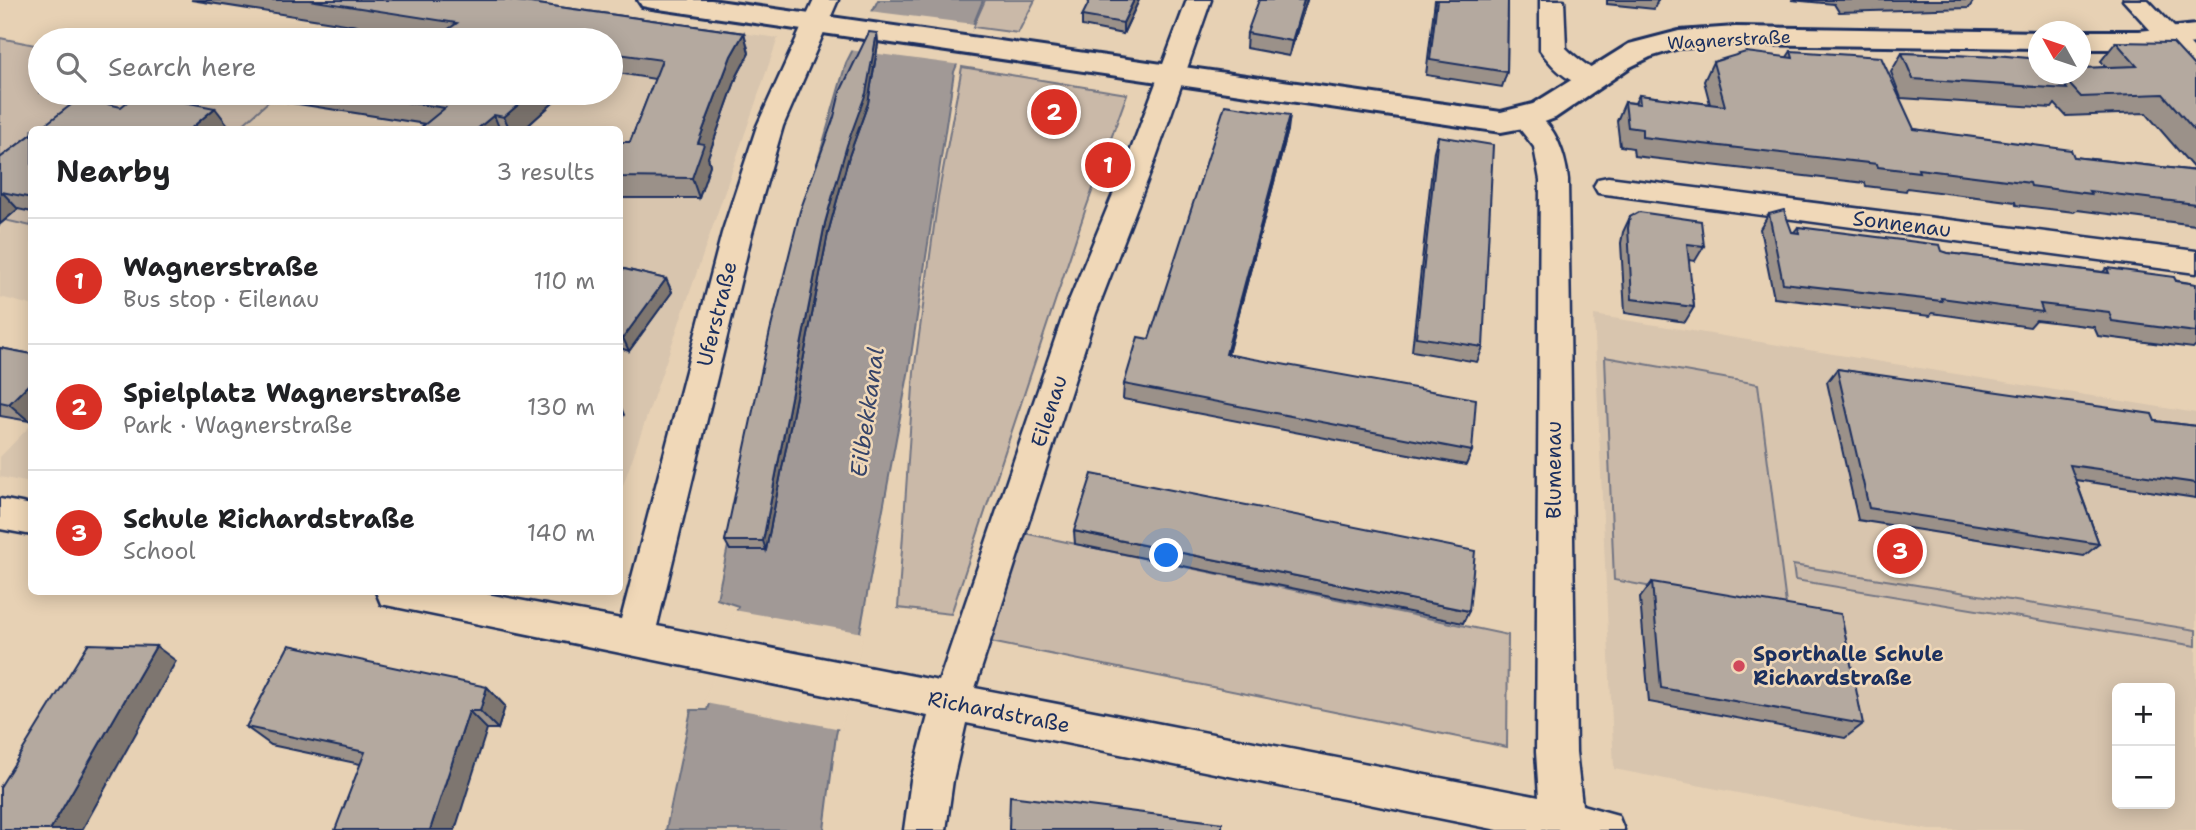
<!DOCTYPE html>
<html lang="en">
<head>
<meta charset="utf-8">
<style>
  body { margin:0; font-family:"Shantell Sans",sans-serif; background:#f2f2f2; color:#202124 }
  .controls { position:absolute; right:21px; bottom:21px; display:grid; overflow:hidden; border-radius:10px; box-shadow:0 4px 18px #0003 }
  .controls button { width:63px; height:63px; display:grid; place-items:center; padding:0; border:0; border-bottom:2px solid #e0e0e0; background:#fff; color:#202124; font:35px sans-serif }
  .compass { position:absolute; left:2028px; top:21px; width:63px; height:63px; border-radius:50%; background:#fff; box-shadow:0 4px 18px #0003; rotate:310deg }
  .you { position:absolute; left:1167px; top:556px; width:24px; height:24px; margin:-18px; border:5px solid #fff; border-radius:50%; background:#1a73e8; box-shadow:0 0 0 10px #1a73e833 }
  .badge { display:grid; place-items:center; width:46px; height:46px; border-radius:50%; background:#d93025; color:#fff; font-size:23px; font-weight:700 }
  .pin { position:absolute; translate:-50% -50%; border:4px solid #fff; box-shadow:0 2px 7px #0006 }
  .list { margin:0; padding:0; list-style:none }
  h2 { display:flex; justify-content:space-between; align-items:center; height:91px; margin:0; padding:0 28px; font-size:30px }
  h2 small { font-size:23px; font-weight:400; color:#757577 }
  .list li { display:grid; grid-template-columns:46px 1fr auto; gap:21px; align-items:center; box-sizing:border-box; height:126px; padding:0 28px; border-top:2px solid #e0e0e0 }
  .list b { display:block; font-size:26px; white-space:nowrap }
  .list p { margin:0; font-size:23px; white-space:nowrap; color:#757577 }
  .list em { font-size:23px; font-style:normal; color:#757577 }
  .icon { flex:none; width:38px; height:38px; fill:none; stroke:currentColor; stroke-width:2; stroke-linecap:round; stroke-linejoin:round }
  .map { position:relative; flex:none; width:2196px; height:830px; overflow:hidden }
  .search { position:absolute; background:#fff; box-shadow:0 4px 18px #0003; left:28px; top:28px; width:595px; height:77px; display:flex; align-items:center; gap:18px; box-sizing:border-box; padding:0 24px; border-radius:38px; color:#757577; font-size:26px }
  .panel { position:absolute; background:#fff; box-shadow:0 4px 18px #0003; left:28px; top:126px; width:595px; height:469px; border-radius:10px }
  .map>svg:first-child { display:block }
</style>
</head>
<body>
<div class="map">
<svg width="2196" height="830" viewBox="0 0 2196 830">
  <rect width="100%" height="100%" fill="#e7d1b4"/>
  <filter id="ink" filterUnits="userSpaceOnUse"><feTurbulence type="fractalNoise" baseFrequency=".0143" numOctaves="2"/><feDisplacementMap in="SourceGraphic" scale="14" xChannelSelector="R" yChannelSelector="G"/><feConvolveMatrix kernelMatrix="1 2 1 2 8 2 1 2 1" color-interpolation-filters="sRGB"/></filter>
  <g filter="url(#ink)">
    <g fill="#d8c5ae" fill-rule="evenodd">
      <path d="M451 0H512L778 38 620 494V130H238L269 101 285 104 298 93H611V40H411Z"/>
      <path d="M0 219 31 226V305L0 297Z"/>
      <path d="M1594 315 2196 413V830H1929L1614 769ZM2117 688H2170V804H2117Z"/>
      <path d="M31 425V483L0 477V457Z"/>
    </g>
    <g fill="#cab9a8" stroke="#727483" stroke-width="2">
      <path d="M985 0H1035L1018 33 973 27Z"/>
      <path d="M0 38 40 46V93H237L269 101 238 129 32 130 31 226 0 219Z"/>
      <path d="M962 67 1127 94 1085 211 951 614 898 608 914 372 938 197Z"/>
      <path d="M1605 357 1758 384 1787 612 1614 580Z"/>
      <path d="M1019 532 1508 635 1507 747 981 640Z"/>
      <path d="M1793 565 2196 630V646L1795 580Z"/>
    </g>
    <path fill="#a19996" stroke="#6b6f80" stroke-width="2" d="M878 0H983L954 72 909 369 860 632 836 735 824 830H666L691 710H707L738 606 717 599 783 282 846 63Z"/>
    <g fill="#e7d1b4">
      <path d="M869 11 974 24 961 65 849 50Z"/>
      <path d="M734 610 863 633 841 729 705 703Z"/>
    </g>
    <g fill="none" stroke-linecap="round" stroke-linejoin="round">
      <g stroke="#1b2f5e" stroke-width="5">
        <g id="minor">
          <path d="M814 0H838L783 126 752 233 657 626 939 681 1064 313 1126 163 1187 0H1211L1154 163 1096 313 975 688 1539 797 1536 752 1540 180 1534 147 1513 120 1517 114C1550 105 1566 154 1568 180L1576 752 1582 805 1618 815 1624 830H1498L966 723 953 780 946 830H904L911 780 928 716 381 604 376 592H476L621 619 722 233 757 126Z"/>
          <path d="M1540 0H1564L1566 48C1576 59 1595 69 1602 79L1598 85C1575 91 1553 68 1540 50Z"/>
          <path d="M2123 0H2148L2196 50V73L2187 70Z"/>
          <path d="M1608 177 2196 251V273L1598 193 1594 186 1598 179Z"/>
          <path d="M0 499 32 505V535L0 529Z"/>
        </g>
      </g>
      <g stroke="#1b2f5e" stroke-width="6">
        <g id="major">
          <path d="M638 0H711L1501 112 1533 104 1629 44 1679 31 1735 27 2043 32H2038V48L1735 44 1679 48 1650 57 1630 67 1555 118 1534 126 1501 132 652 8 642 6Z"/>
          <path d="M2196 25V43L2139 49H2080V31H2139Z"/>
        </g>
      </g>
      <use href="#minor" fill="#f0d8b8" fill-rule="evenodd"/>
      <use href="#major" fill="#f0d8b8" fill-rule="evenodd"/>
    </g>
    <g fill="#9b9189" stroke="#1b2f5e" stroke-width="2">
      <path d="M191 0H509L744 33 749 53 737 76 708 157 710 165 699 198H620V142H630L655 79 611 72V40L435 38Z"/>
      <path d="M1139 0 1123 34 1082 26V16Z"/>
      <path d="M1307 0 1289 56 1246 48 1247 33Z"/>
      <path d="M1435 0H1508L1507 72 1502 87 1426 75Z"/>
      <path d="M1607 0H1658L1654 9 1607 4Z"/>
      <path d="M1791 0H1974L1969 8 1839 12 1834 4Z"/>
      <path d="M877 33 878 44 868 103 849 156 828 233 766 550H730L725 541Z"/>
      <path d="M2116 42 2196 68V171L2146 113 2066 116 2055 104 2052 108 1901 98 1891 72 1902 53 1993 57 1995 55 2039 74 2106 67 2101 61Z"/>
      <path d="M1791 51 1914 129 2074 157 2196 171V225L2077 210 2074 212 2016 205 2015 202 1907 188 1906 191 1866 186 1865 183 1634 156 1633 148 1620 146 1617 121 1625 102 1635 103 1639 95 1710 104 1704 81 1713 62 1787 57Z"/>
      <path d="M229 93H564L523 130H418L425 124Z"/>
      <path d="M1288 130 1228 354 1472 451 1466 465 1123 399 1124 384 1149 339Z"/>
      <path d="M32 134V212L18 209 0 224V158Z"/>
      <path d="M1438 136 1483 347 1477 362 1412 351 1434 151Z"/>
      <path d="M1769 214 1792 232H1794L1798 227 1948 253 2103 272 2107 268 2196 284V345L2193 348 2098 336 2094 327 2036 320 2030 327 1932 313 1930 316 1774 298 1760 229Z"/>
      <path d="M1630 217 1704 246 1695 261 1688 260 1694 307 1685 322 1625 313 1621 243 1623 232Z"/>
      <path d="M620 268 666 279 672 292 629 351 620 348Z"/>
      <path d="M0 348 32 354V419L29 421 0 416Z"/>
      <path d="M1837 369 2155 421 2196 426V498L2076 480 2099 544 2084 556 1858 520 1827 382Z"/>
      <path d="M1074 531 1469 611 1463 623 1075 544Z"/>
      <path d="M1652 582 1863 724 1845 738 1649 702 1640 598Z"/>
      <path d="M487 687 505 706 498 729H487L360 764 271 745 246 727Z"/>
    </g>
    <g fill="#7e766f" stroke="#1b2f5e" stroke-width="2">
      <path d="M1134 0H1139L1123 34V23Z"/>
      <path d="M1304 0H1307L1289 56 1292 41Z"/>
      <path d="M744 33 749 53 737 76 708 157 710 165 699 198 692 178 698 143 731 56Z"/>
      <path d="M877 33 878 44 868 103 849 156 828 233 766 550 763 541 825 223Z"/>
      <path d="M532 93H564L523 130H510L504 117Z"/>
      <path d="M215 108 228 125 223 130H189Z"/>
      <path d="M494 115 500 130H476Z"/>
      <path d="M1290 115 1288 130 1224 368 1226 354Z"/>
      <path d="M2 192 18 209 0 224V193Z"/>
      <path d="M666 279 672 292 629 351 623 338Z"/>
      <path d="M32 381V419L29 421 9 404Z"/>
      <path d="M620 405 624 415 620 421Z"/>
      <path d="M156 646 176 661 82 830H50Z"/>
      <path d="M487 687 505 706 498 729 480 711Z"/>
      <path d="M469 711 487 729 455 830H430Z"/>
    </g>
    <g fill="#b4a99f" stroke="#1b2f5e" stroke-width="2">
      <path d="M309 0H509L744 33 731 56 698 143 704 144 692 178 620 177V142H630L662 60 611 53V40H433L457 23Z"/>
      <path d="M1090 0H1134L1123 23 1082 16Z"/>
      <path d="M1259 0H1304L1292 41 1247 33Z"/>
      <path d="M1437 0H1508L1507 72 1430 60Z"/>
      <path d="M869 32 877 33 866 93 847 145 825 223 763 541H725L770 331 800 211 834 117 840 92Z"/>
      <path d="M2116 42 2173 43 2196 68V132L2163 94 2081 97 2060 74H2081V68L2137 66Z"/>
      <path d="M1791 51 1881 57 1914 129 2071 150 2074 157 2196 171V204L2089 191 2091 194 2031 186 2030 183 1918 169 1919 172 1878 167 1877 164 1642 137V129L1628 127 1625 102 1640 104 1639 95 1725 106 1713 62 1746 52 1793 58Z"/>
      <path d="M1902 53 1996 57 1995 55 2039 59V74H2059L2067 89 1913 79Z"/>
      <path d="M138 93 215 108 189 130H38L80 98 121 107Z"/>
      <path d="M346 93H532L504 117 494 115 476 130H418L445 108Z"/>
      <path d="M1225 105 1290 115 1226 354 1476 399 1472 451 1124 384 1138 337 1149 339Z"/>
      <path d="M32 134V198L2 192 0 193V158Z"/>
      <path d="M1438 136 1493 145 1483 347 1416 337Z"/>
      <path d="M1784 210 1792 232 1799 233 1798 227 1940 245 1942 251 1948 253 2109 273 2107 268 2174 277 2176 281 2196 284V332L2112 321 2109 312 2040 304 2043 312 1941 298 1942 301 1783 283 1769 214Z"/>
      <path d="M1639 212 1701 221 1704 246 1687 244 1694 307 1632 299 1628 228 1630 217Z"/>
      <path d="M620 268 666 279 623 338 620 337Z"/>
      <path d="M0 348 32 354V381L9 404 0 402Z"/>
      <path d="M1837 369 2152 414 2155 421 2196 426V483L2070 465 2099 544 1869 508Z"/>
      <path d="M1092 474 1475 551 1469 611 1074 531Z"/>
      <path d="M1652 582 1841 614 1863 724 1661 688Z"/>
      <path d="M88 644 156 646 50 830H0V787Z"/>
      <path d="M289 645 487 687 480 711H469L430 830H335L365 752 246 727Z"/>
      <path d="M1010 796 1222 823V829L1224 830H1009Z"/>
    </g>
  </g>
  <circle fill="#d1495b" stroke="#f0d8b8" stroke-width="2.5" cx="1739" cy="666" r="7"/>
  <g text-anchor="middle" stroke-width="5" stroke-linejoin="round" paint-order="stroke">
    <g font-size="18" fill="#1b2f5e" stroke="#f0d8b8">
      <text transform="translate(1729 40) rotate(-3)" y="6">Wagnerstraße</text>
    </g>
    <g font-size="21" fill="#1b2f5e" stroke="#f0d8b8">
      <text transform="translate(1902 224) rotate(7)" y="7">Sonnenau</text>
      <text transform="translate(717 314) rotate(-76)" y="7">Uferstraße</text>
      <text transform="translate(1049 411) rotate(-72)" y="7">Eilenau</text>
      <text transform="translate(1554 470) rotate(-90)" y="7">Blumenau</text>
      <text transform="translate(999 712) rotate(11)" y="7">Richardstraße</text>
    </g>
    <g font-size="21" font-weight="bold" fill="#1b2f5e" stroke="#f0d8b8" text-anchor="start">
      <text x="1753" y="661">Sporthalle Schule<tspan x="1753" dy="24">Richardstraße</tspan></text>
    </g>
    <g font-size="23" font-style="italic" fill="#364469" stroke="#f0d8b8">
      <text transform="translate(867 412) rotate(-82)" y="8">Eilbekkanal</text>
    </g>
  </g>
</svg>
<div class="controls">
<button>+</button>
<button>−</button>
</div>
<svg class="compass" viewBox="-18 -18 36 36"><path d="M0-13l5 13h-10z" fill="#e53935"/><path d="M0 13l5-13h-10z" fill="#757577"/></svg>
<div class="you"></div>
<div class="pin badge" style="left:1108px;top:165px">1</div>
<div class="pin badge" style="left:1054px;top:112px">2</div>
<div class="pin badge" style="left:1900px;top:551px">3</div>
<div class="search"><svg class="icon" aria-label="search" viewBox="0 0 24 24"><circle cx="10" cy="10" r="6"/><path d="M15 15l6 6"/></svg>Search here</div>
<section class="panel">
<h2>Nearby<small>3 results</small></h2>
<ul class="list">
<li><span class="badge">1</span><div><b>Wagnerstraße</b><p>Bus stop · Eilenau</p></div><em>110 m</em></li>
<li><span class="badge">2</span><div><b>Spielplatz Wagnerstraße</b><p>Park · Wagnerstraße</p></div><em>130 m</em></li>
<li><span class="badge">3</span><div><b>Schule Richardstraße</b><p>School</p></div><em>140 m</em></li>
</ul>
</section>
</div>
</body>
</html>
